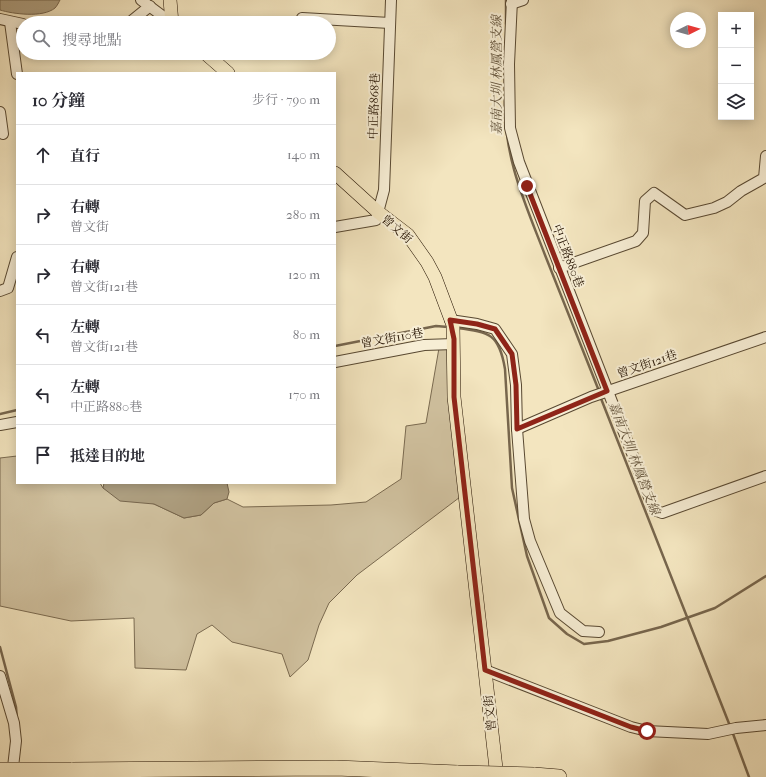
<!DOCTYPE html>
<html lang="zh-TW">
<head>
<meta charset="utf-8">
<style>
  body { margin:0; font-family:"IM FELL French Canon","Noto Serif TC",serif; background:#f7f7f7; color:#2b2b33 }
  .controls { position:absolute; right:12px; top:12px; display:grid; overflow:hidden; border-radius:0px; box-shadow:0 2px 10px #0003 }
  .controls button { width:36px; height:36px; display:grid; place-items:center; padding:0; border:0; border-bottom:1px solid #e1e1e2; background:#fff; color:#2b2b33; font:20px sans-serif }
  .compass { position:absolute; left:670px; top:12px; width:36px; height:36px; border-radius:50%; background:#fff; box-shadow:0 2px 10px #0003; rotate:85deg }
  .stop { position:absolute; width:12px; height:12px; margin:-9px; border:3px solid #8f2418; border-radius:50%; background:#fff }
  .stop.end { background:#8f2418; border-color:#fff; box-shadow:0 1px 4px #0008 }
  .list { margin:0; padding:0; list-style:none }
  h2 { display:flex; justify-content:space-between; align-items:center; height:52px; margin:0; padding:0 16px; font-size:17px }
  h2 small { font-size:13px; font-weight:400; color:#7c7c81 }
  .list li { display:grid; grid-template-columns:26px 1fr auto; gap:12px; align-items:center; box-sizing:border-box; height:60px; padding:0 16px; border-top:1px solid #e1e1e2 }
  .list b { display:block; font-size:15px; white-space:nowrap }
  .list p { margin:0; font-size:13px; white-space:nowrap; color:#7c7c81 }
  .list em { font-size:13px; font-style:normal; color:#7c7c81 }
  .icon { flex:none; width:22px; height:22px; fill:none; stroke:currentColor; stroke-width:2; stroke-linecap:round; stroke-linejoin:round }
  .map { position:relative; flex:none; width:766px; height:777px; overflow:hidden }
  .search { position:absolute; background:#fff; box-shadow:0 2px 10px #0003; left:16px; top:16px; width:320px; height:44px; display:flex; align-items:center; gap:10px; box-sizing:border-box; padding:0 14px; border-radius:22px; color:#7c7c81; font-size:15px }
  .panel { position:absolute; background:#fff; box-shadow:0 2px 10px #0003; left:16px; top:72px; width:320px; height:412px; border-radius:0px }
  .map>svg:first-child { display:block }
</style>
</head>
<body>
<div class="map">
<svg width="766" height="777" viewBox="0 0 766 777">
  <rect width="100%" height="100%" fill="#f3e5bf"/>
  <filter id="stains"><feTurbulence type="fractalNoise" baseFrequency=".005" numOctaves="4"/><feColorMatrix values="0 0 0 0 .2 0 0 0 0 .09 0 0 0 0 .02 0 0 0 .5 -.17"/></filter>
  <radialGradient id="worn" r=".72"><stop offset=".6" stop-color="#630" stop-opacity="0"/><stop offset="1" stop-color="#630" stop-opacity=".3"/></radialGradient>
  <path fill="#d0c19f" stroke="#7a6a50" d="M456 347 459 398 468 491 357 575 329 603 319 625 308 660 290 677 282 654 232 642 212 625 197 634 186 670 135 668 134 618 71 621 0 606V458L17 456V483H100L103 488 154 504 184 518 201 515 214 503 227 499 243 507 331 505 366 502 401 479 406 426 426 423 439 348Z"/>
  <g fill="#ad9e7f" stroke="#77664d">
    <path d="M0 0H60C59 2 57 6 55 8 43 18 13 14 0 10Z"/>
    <path d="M104 483H227L229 492 227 499 214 503 201 515 184 518 154 504 120 501 103 488Z"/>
  </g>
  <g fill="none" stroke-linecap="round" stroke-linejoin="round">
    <g stroke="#77664d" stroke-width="2.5">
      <path d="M506 24V0"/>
      <path d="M505 101C504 159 525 203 545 255 563 300 581 346 599 391"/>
      <path d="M457 328C490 332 499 334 505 369L512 488 527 556 549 618 567 634 584 644 608 641 661 627 715 608 766 576"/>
      <path d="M335 346 436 326 448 327"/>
      <path d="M600 396 730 726"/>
      <path d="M0 414 17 410"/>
      <path d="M0 647 16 707 17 719"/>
      <path d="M732 731 749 777"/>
    </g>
    <g stroke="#584831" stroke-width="12">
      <g id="minor">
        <path d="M141 0 172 23"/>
        <path d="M512 0 509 64 510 128 519 162 654 510 662 513 766 476"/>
        <path d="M511 4 523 0"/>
        <path d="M302 18 390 23"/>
        <path d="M0 19 23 24"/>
        <path d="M10 22 17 74"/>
        <path d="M129 23 150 6"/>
        <path d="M0 112 3 134"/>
        <path d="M335 227 376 220 384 190 391 0"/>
        <path d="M559 268 636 241 643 233 645 201 654 193 685 215 714 208 727 202 741 191 764 178 766 156"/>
        <path d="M0 291 8 288 17 257"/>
        <path d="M450 320 477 324 495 329 512 354 516 385 517 429 524 519 530 541 560 613 583 631 599 632"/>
        <path d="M335 362 424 345 454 344"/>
        <path d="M0 425 17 422"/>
        <path d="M517 429 591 397 766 337"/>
        <path d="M485 670 631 727 647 731 708 734 736 728 766 725"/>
        <path d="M0 676 14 723 16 741 12 776"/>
      </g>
    </g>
    <g stroke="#251302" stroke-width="14">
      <g id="major">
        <path d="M170 0 172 23"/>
        <path d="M205 53 228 73"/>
        <path d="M335 173 378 212 408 235 427 262 435 277 453 325 454 397 497 777"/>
      </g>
    </g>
    <g stroke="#251302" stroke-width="16">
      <g id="highway">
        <path d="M71 770 336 768 458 773"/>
        <path d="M534 775 559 777"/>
      </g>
    </g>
    <use href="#minor" stroke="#f7eed5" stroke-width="10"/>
    <use href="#major" stroke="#f3e5bf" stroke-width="13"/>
    <use href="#highway" stroke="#f3e5bf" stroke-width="15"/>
    <g stroke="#251302" stroke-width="16" stroke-linecap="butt">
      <g id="highway-bridge">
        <path d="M0 770H71"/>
        <path d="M458 773 534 775"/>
      </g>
    </g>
    <use href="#highway-bridge" stroke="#f3e5bf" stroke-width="15"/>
  </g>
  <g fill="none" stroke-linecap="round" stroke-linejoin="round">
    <path stroke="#8f2418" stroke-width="5" d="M527 186 607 391 517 429 516 385 512 354 495 329 477 324 450 320 454 339V397L485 670 631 727 647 731"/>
  </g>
  <g text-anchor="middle" stroke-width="4" stroke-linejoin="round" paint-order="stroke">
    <g font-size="12" fill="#251302" stroke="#f7eed5">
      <text transform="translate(374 106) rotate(-88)" y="4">中正路868巷</text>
      <text transform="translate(397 229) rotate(41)" y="4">曾文街</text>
      <text transform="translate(568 256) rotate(69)" y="4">中正路880巷</text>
      <text transform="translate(392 338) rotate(-10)" y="4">曾文街110巷</text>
      <text transform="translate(647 364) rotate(-19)" y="4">曾文街121巷</text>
      <text transform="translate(490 713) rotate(-96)" y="4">曾文街</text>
    </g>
    <g font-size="13" font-style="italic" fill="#62523a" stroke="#f7eed5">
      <text transform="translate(496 75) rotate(-90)" y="5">嘉南大圳 林鳳營支線</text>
      <text transform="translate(635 458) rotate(69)" y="5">嘉南大圳 林鳳營支線</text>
    </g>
  </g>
  <rect width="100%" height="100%" filter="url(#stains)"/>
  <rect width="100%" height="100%" fill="url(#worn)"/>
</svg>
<div class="controls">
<button>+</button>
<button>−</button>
<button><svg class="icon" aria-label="layers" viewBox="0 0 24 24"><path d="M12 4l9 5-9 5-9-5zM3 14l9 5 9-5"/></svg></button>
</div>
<svg class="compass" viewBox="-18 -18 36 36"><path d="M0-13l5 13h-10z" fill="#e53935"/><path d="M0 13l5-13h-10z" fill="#7c7c81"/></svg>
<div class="stop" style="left:647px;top:731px"></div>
<div class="stop end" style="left:527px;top:186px"></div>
<div class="search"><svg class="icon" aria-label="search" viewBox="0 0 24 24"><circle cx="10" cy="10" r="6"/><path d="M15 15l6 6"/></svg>搜尋地點</div>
<section class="panel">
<h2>10 分鐘<small>步行 · 790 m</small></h2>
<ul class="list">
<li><svg class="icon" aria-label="ahead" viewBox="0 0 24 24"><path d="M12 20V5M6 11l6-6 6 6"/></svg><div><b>直行</b></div><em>140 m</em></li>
<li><svg class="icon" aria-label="right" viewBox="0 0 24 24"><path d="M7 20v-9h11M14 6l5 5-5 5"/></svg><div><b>右轉</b><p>曾文街</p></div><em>280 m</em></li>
<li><svg class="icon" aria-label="right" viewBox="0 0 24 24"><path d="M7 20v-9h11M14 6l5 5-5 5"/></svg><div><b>右轉</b><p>曾文街121巷</p></div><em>120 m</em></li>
<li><svg class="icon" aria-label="left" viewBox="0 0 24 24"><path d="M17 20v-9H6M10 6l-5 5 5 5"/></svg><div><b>左轉</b><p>曾文街121巷</p></div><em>80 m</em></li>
<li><svg class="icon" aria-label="left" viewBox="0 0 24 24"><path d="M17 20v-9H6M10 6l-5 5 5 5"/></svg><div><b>左轉</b><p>中正路880巷</p></div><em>170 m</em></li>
<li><svg class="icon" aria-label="arrive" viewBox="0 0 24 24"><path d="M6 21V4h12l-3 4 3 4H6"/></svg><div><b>抵達目的地</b></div></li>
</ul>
</section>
</div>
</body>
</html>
